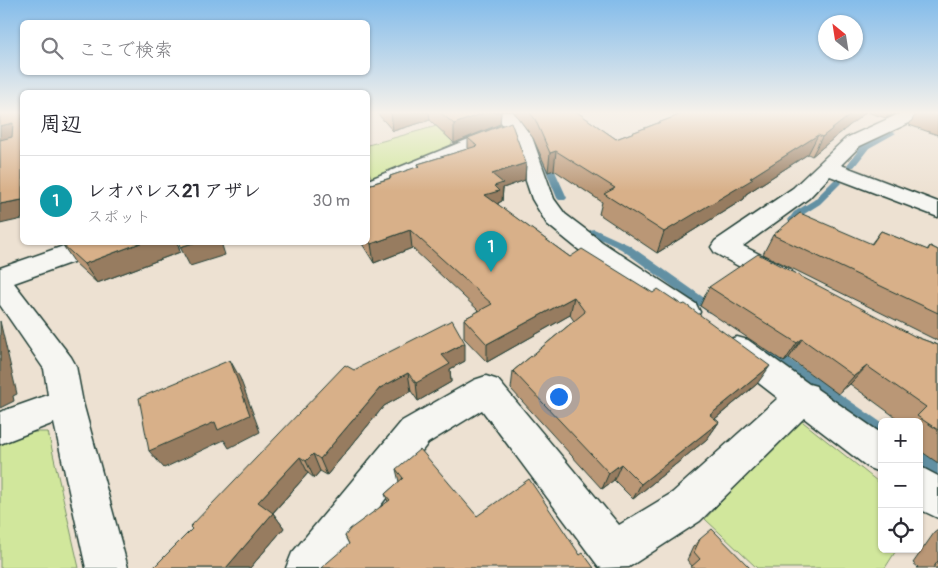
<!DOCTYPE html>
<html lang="ja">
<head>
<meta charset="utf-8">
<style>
  body { margin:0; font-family:Pangolin,"Klee One",sans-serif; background:#f7f7f7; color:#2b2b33 }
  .controls { position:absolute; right:15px; bottom:15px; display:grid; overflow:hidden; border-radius:8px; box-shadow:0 1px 4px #0004 }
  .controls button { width:45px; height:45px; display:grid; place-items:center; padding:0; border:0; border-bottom:1px solid #e1e1e2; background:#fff; color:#2b2b33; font:25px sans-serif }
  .compass { position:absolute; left:818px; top:15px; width:45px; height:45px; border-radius:50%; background:#fff; box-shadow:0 1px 4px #0004; rotate:330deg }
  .you { position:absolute; left:558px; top:396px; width:18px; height:18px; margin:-12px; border:4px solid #fff; border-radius:50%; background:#1a73e8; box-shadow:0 0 0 8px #1a73e833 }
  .badge { display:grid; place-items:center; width:32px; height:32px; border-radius:50%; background:#ea580c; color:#fff; font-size:16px; font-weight:700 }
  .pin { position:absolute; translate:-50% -41px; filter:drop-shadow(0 1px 2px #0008) }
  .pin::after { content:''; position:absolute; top:26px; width:18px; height:15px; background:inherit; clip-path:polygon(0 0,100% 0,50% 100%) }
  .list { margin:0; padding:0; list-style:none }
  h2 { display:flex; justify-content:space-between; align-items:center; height:65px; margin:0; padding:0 20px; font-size:21px }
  h2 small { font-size:16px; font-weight:400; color:#7c7c81 }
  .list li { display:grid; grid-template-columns:32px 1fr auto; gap:15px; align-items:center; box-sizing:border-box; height:90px; padding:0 20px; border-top:1px solid #e1e1e2 }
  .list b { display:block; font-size:19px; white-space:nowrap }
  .list p { margin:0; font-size:16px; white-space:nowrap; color:#7c7c81 }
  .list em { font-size:16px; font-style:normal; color:#7c7c81 }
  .icon { flex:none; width:28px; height:28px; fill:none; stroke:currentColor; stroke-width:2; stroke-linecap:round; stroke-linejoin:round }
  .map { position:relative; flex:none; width:938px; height:568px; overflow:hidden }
  .search { position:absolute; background:#fff; box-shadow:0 1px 4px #0004; left:20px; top:20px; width:350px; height:55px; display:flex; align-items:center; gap:12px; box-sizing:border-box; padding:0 18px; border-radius:8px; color:#7c7c81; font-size:19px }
  .panel { position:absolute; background:#fff; box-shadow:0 1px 4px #0004; left:20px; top:90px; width:350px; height:155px; border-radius:8px }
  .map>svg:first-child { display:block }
</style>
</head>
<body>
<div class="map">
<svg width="938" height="568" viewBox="0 0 938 568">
  <rect width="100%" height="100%" fill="#ede1d2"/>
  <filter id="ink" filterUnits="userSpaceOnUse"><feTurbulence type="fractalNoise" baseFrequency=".02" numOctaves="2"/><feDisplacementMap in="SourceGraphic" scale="10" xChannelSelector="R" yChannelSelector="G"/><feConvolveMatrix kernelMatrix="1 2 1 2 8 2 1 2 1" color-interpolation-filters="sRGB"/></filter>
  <g filter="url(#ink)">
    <g fill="#d1e79c" stroke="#789268">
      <path d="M462 119 448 152 373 181 368 170V145Z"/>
      <path d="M798 418 882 485V549H897L885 568H757L705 519Z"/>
      <path d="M31 432H48L79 568H0V445Z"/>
    </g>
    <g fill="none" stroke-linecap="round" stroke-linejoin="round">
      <g fill="#6290a3" fill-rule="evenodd">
        <path d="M889 131 896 133 869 148 854 167H848L847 165 863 144Z"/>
        <path d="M545 155 549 158 567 198 565 200H559L557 198 541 158Z"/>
        <path d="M837 179 842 182 820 204 801 216 798 220C801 225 806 224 809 228L808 230C799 233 792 227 788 220L794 212 814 200 834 180Z"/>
        <path d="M594 229 629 245 717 307 719 310 717 313H709L621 249 590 234 589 232 590 230Z"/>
        <path d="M773 348 882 423V437L768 357 767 353 768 349Z"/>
        <path d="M919 451 938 462V478L919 467Z"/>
      </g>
      <g stroke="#1f3d34" stroke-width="3">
        <g id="minor">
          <path d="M494 112H513L532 137 554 199 565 214 602 242 696 304 700 312 696 320 686 323 676 320 584 254 547 224 532 199 511 136 368 195V180L503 125Z"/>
          <path d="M903 112H927L924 116 860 146 841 165 938 202V217L830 176 809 198 743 246 791 270 795 277 791 284 781 286 771 284 715 253 711 247 715 241 793 188 846 138Z"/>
          <path d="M75 242H115L112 248 14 283 71 357 76 366 83 403 128 568H86L54 423 0 444V412L48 395 44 369 0 305V268Z"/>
          <path d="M737 337 748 340 809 384 816 386 817 389 882 434V473L869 468 804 418 700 521 629 567 602 568 599 567 482 410 428 443 333 568H286L292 553 402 421 474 380 486 376 498 380 619 525 672 493 778 398 726 358 722 349 726 340Z"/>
          <path d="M919 466 938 476V518L919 509Z"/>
        </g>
      </g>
      <use href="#minor" fill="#f6f6f2" fill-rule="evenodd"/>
    </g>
    <g fill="#ba9776" stroke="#1f3d34">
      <path d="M377 112H501L500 124 454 143 430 120 393 131 377 113Z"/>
      <path d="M514 112H577L616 139 687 112H866L812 156 808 154 746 194 744 199 657 253 599 214 602 202 554 170 548 172 533 138Z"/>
      <path d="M867 112H899L886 118Z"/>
      <path d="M917 112H938V135L909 125Z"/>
      <path d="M468 138 526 163 525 180 503 188 502 201 498 203V205L570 257 757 384 715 419 719 422 707 439 633 499 614 480 602 489 511 389 513 371 574 321 570 315 487 362 464 338V319L479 311 412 248 374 263 361 242H368V185L390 178V176L418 167V164L468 149Z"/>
      <path d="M881 231 927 250 930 246 938 250V341L763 254 773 235 871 244Z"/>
      <path d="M67 242H177L180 252 97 283 75 263 62 244Z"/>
      <path d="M709 287 916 337 938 345V463L919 450V422H902L850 384 838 394 789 358 784 362 700 306Z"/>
      <path d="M465 361 450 369 451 382 418 401 411 391 384 406 327 475 320 471 314 478 308 473 273 513 284 528 250 568H153L354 370Z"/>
      <path d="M396 469 477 516 580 555 594 568 349 544 345 536 388 502 385 494 399 482Z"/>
      <path d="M938 530V568H917L918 567 913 563 934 533Z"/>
      <path d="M700 539 750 568 692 566 687 560 693 547Z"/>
    </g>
    <g fill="#977b60" stroke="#1f3d34">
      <path d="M391 112H429L430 120 393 131Z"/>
      <path d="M486 112H501L500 124 454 143V124Z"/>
      <path d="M854 112H866L812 156 822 137Z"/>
      <path d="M889 112H899L886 118Z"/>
      <path d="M13 123 22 138 0 145V126Z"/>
      <path d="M818 135 808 154 746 194 744 199 657 253 664 232Z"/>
      <path d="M556 151 554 170 548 172 550 153Z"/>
      <path d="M526 163 525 180 503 188 502 201 498 203V209L485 195 492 174Z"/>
      <path d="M22 200V219L0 224V204Z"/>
      <path d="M410 230 412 248 374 263 371 244Z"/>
      <path d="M143 242H177L180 252 97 283 84 264Z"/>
      <path d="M196 242H221L225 255 190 266 180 247Z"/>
      <path d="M574 297 570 315 487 362V344Z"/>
      <path d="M0 321 17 394 13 396 14 401 0 408Z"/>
      <path d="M802 339 789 358 784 362 797 343Z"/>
      <path d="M465 343V361L450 369 451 382 418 401 416 383 442 355Z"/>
      <path d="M230 360 240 378 260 432 229 448 224 440 164 468 149 451Z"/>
      <path d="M770 366 757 384 699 432 710 415Z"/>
      <path d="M867 366 850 384 838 394 854 376Z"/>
      <path d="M408 373 411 391 384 406 327 475 320 459 380 388Z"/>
      <path d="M719 422 707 439 633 499 641 484Z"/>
      <path d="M313 454 320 471 314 478 306 461Z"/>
      <path d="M300 457 308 473 269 517 258 502Z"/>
      <path d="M621 464 614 480 602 489 609 473Z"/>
      <path d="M273 513 284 528 250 568H226Z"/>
    </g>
    <g fill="#d8b089" stroke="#1f3d34">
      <path d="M0 112H22V200L0 204V140L12 137 13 123 0 126Z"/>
      <path d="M440 112H486L454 124Z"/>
      <path d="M529 112H577L616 139 687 112H854L822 137 818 135 750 178 753 179 664 232 604 194 615 188 556 151 550 153 535 119Z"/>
      <path d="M511 122 526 163 492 174 503 183 494 186 499 191 485 195 570 257 582 249 653 293 658 289 682 305 685 304 770 366 710 415 719 422 641 484 621 464 609 473 513 371 585 312 574 297 487 344 464 319 492 304 410 230 371 244 368 240V185L391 178 390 176 420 166 418 164 477 146 468 138Z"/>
      <path d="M800 213 872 244 881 231 928 250 930 246 938 250V313L773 235Z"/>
      <path d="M67 242H143L84 264 62 244Z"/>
      <path d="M179 242H196L180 247Z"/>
      <path d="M758 254 916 337 938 345V430L917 416 926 407 867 366 854 376 802 339 797 343 709 287Z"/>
      <path d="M452 320 465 343 442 355 450 364 416 383 408 373 380 388 320 459 313 454 306 461 300 457 258 502 273 513 226 568H153L192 529 190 527 345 365 354 370Z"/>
      <path d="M230 360 250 415 218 430 215 422 149 451 139 398Z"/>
      <path d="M420 449 477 516 529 479 580 555 583 553 594 568H321L349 544 345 536 350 529 390 500 385 494 403 478 396 469Z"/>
      <path d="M712 529 750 568H690L700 559 694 552 700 539Z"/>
      <path d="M938 561V568H933Z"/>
    </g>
  </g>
  <linearGradient id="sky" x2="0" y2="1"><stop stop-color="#84bcea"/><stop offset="0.59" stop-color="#f7f2eb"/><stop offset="1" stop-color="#f7f2eb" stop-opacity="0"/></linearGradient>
  <rect width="938" height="191" fill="url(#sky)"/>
</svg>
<div class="controls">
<button>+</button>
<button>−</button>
<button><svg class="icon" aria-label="locate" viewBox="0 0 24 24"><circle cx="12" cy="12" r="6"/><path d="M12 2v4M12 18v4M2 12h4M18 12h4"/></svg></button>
</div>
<svg class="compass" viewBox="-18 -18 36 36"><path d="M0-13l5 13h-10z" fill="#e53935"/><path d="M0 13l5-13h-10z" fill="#7c7c81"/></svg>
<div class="you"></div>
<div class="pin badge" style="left:491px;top:272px;background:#0f9aa8">1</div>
<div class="search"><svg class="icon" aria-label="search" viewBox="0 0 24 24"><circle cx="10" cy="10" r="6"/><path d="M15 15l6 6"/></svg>ここで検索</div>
<section class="panel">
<h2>周辺<small></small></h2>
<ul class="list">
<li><span class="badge" style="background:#0f9aa8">1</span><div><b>レオパレス21 アザレ</b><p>スポット</p></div><em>30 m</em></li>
</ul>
</section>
</div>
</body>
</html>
